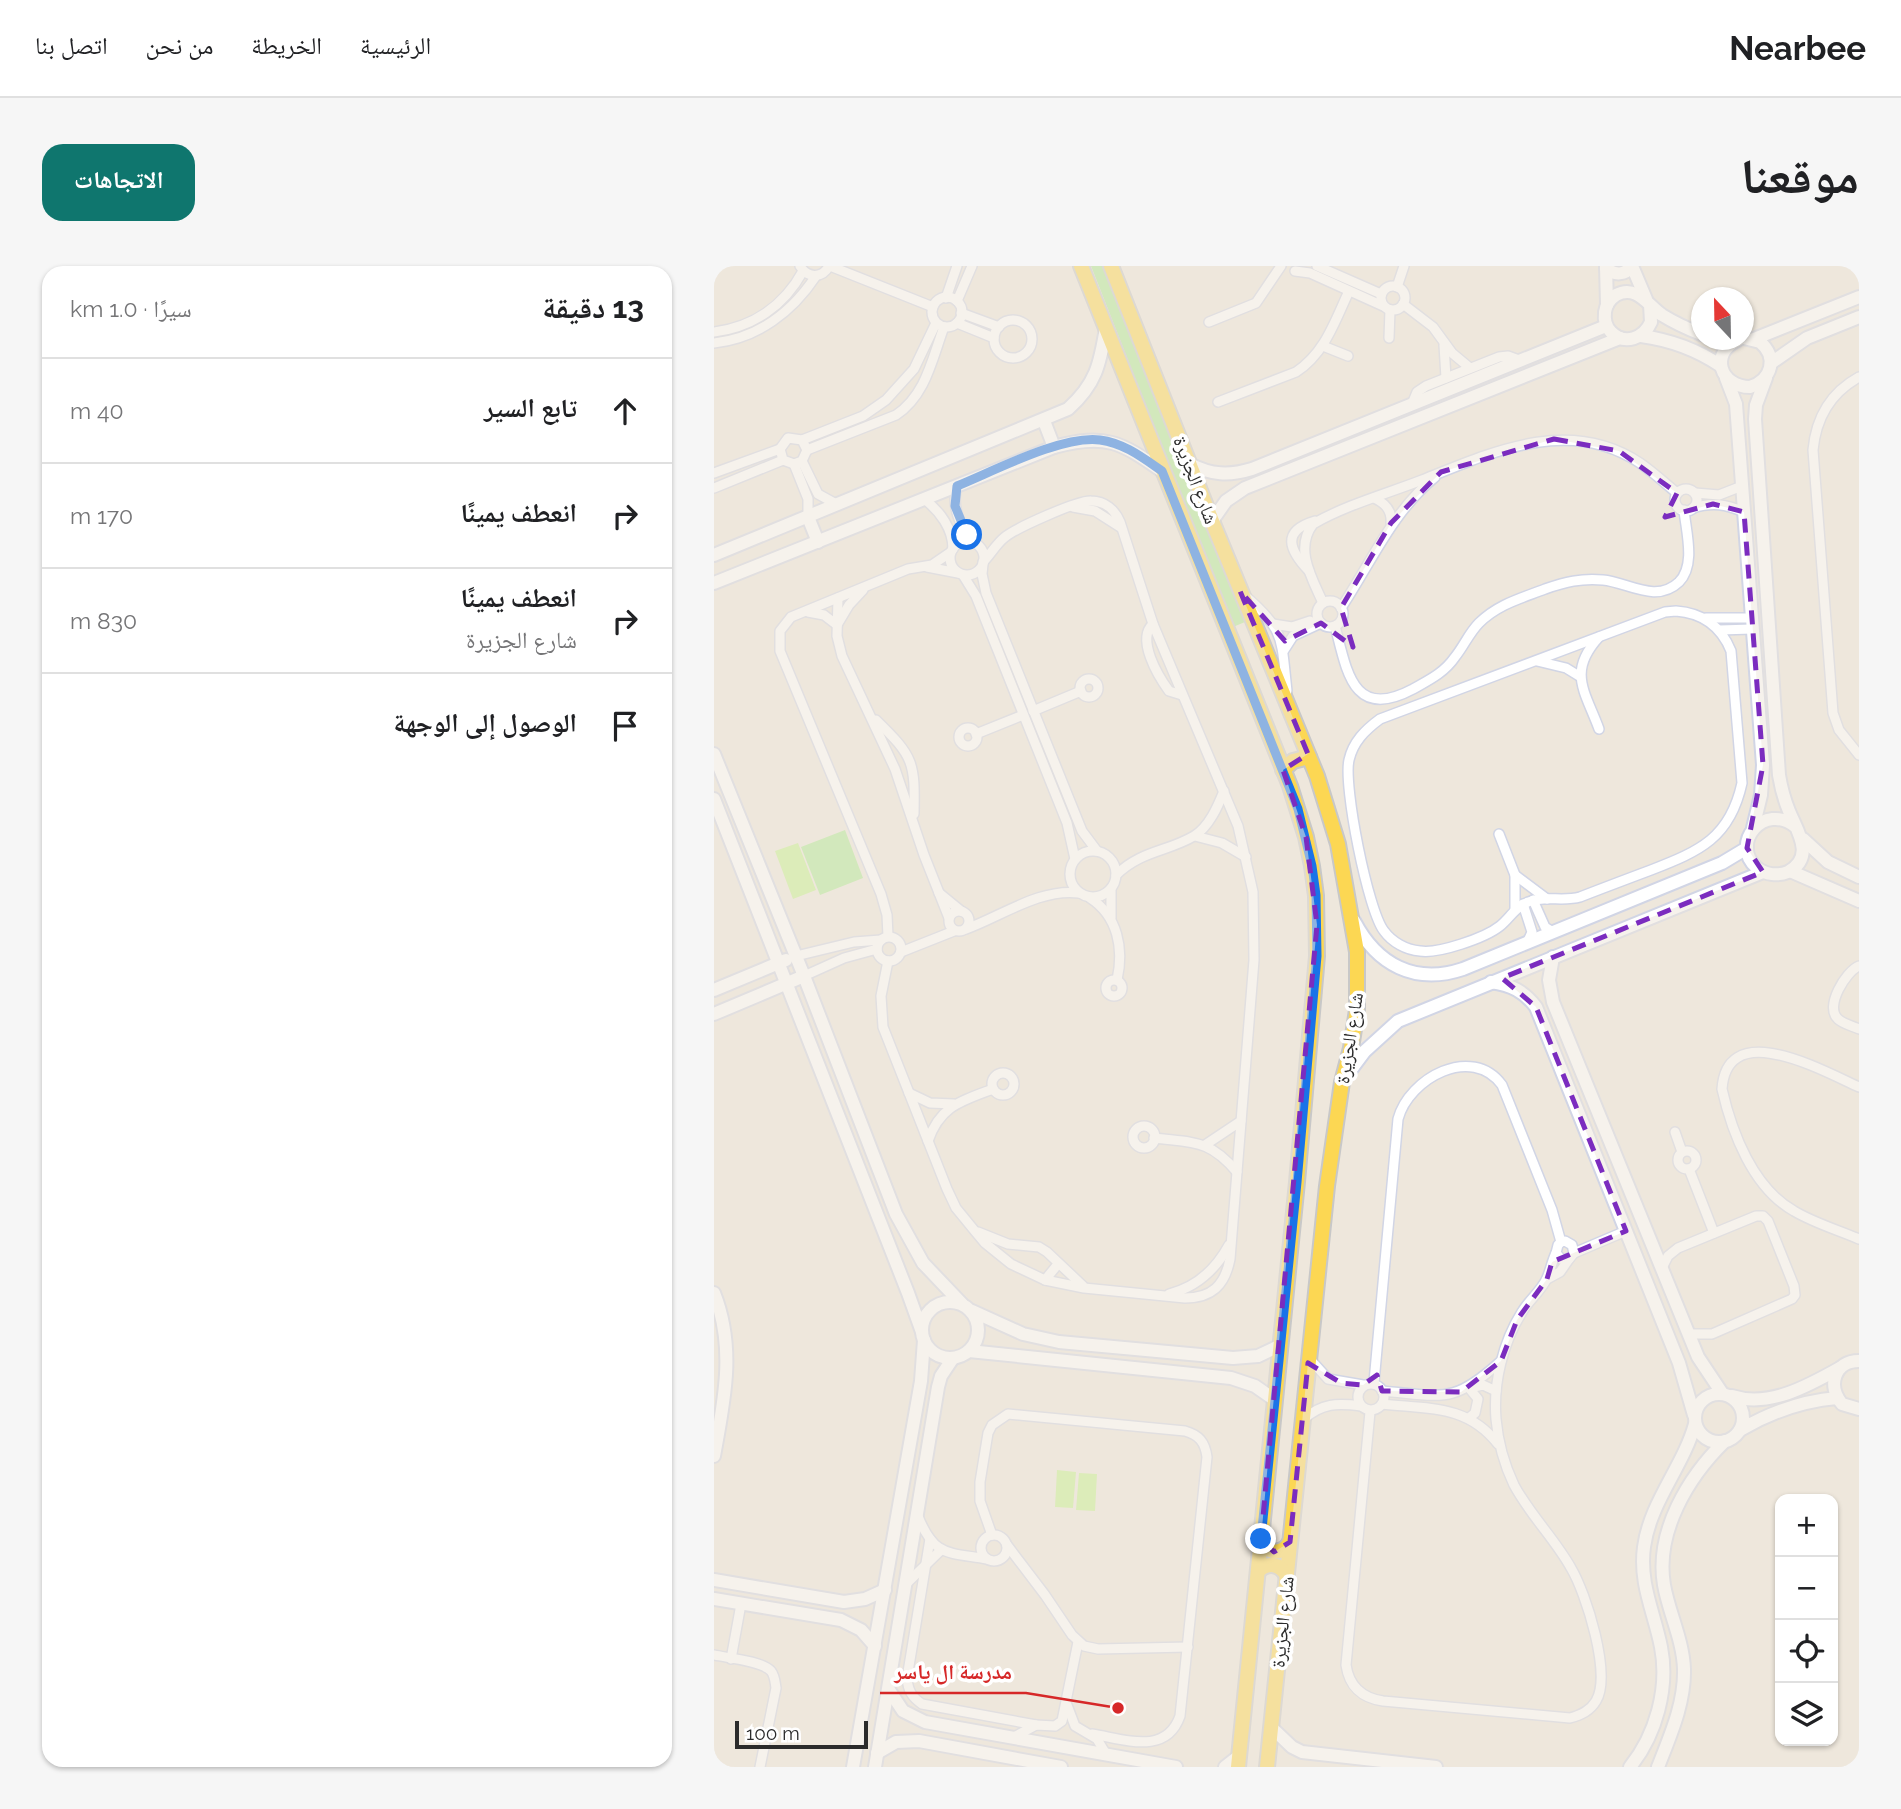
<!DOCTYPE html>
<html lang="ar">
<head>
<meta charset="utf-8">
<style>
  body { margin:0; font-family:Raleway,"Noto Naskh Arabic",sans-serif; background:#f6f6f6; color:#202124; direction:rtl }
  .controls { position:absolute; right:21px; bottom:21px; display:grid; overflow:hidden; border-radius:14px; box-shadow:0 2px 5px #0004 }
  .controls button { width:63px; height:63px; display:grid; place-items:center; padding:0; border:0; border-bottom:2px solid #e0e0e0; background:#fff; color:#202124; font:35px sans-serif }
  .compass { position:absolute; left:977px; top:21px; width:63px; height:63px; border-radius:50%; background:#fff; box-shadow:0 2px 5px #0004; rotate:338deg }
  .scale { position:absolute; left:21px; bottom:18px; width:133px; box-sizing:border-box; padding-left:7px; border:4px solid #2b2b2b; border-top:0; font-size:19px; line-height:24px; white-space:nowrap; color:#2b2b2b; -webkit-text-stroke:5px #fff; paint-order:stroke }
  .stop { position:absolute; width:21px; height:21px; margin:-16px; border:5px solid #1a73e8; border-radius:50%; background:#fff }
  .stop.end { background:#1a73e8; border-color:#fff; box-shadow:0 2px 7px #0008 }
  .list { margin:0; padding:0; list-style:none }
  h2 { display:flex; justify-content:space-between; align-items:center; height:91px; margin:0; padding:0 28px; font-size:30px }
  h2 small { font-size:23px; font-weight:400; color:#757577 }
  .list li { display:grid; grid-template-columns:46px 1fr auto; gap:21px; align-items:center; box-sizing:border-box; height:105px; padding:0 28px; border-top:2px solid #e0e0e0 }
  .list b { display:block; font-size:26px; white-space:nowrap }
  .list p { margin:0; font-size:23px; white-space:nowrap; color:#757577 }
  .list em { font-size:23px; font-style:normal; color:#757577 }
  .icon { flex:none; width:38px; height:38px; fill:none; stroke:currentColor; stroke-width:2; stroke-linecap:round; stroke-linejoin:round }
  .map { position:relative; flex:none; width:1145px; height:1501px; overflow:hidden; direction:ltr; border-radius:21px }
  header { display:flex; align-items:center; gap:42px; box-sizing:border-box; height:98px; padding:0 35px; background:#fff; border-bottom:2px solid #e0e0e0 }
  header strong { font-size:33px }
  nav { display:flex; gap:38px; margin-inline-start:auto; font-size:24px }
  .intro { display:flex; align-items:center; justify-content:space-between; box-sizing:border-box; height:168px; padding:0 42px }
  h1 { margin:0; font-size:49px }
  .button { padding:18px 32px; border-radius:21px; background:#0f766e; color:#fff; font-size:24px; font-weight:700 }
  main { display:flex; gap:42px; padding:0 42px }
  aside { flex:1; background:#fff; border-radius:21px; box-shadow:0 2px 5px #0004 }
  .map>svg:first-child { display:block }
</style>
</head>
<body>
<header>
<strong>Nearbee</strong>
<nav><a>الرئيسية</a><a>الخريطة</a><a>من نحن</a><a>اتصل بنا</a></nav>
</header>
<div class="intro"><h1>موقعنا</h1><a class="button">الاتجاهات</a></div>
<main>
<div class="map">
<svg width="1145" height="1501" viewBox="0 0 1145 1501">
  <rect width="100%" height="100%" fill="#eee7dc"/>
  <g fill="#b0e994">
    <path d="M377 0H392L531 356 519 361Z"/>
    <path d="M131 564 149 612 106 629 87 581Z"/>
  </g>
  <g fill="#c6f18f">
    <path d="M84 577 102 624 79 633 61 585Z"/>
    <path d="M343 1204 362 1206 359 1242 341 1241Z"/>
    <path d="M365 1207 383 1208 381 1245 362 1244Z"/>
  </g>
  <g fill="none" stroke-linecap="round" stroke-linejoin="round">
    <g stroke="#d1d5e5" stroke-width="12">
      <g id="street">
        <path d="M86 0C93 12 108 13 115 0"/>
        <path d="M116 0 219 41"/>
        <path d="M603 0 667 28"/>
        <path d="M581 5 596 7 669 40"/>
        <circle cx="679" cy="32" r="12"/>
        <path d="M683 21 690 0"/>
        <circle cx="233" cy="46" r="15"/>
        <path d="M232 32 243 0"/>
        <path d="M243 35 258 0"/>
        <path d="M689 38 719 61 738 87 756 102"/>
        <path d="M247 47 285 61"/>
        <circle cx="299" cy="73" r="19"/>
        <path d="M495 56 542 37 567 0"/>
        <path d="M243 57 280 72"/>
        <path d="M0 66C39 61 70 40 89 5"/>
        <path d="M675 72 676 44"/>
        <path d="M0 77C44 72 78 46 102 10"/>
        <path d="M730 79 732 112"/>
        <path d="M609 80 634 90"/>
        <path d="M1145 111C1116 127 1102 152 1099 184L1119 447 1125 464 1145 489"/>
        <path d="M504 136 582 106C611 87 621 55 635 25"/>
        <path d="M698 138 703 126 712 120 785 91 794 90 805 94"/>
        <path d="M88 174 93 184 88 195 80 198 69 194 66 183 74 172 88 174 149 150 172 134 200 103 222 57"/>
        <path d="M93 184 182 149C212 129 218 93 230 61"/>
        <path d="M88 195 104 228 124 239"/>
        <path d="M80 198 94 233V251"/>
        <path d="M0 207 66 183"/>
        <path d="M243 220C237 239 246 261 258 276"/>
        <path d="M0 222 69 194"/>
        <circle cx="972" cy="234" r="11"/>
        <path d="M981 227 1005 229 1028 220"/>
        <path d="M660 232C671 237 678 244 677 257"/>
        <path d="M210 233C226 245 239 263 239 283"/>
        <path d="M359 241 381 245 406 261"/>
        <path d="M979 242C998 236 1012 238 1030 246"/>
        <circle cx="253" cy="292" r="17"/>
        <path d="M269 298 268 308 272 327 368 565 383 585"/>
        <path d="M213 301 244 307"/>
        <path d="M595 305C575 284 567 265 601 255"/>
        <path d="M249 309 262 330 353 557 361 593"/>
        <path d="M529 328C572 364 567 373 573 425"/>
        <path d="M124 332 123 370 128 390 181 503 210 589 235 652"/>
        <circle cx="616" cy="348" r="13"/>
        <path d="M609 337C598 312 580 283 599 258 632 239 672 228 708 214 778 186 855 150 926 197 939 206 951 217 963 227"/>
        <path d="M627 342C657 297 678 246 721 211"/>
        <path d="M962 345C989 347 1007 360 1017 385L1028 517C1016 572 986 585 937 604 913 613 889 622 866 631 849 636 830 629 814 636 801 641 796 652 786 660 771 672 724 688 706 685 692 684 678 676 670 665 654 645 629 519 635 494 639 476 651 464 666 453L951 346Z"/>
        <path d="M94 346 110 349 123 359 135 339 149 324"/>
        <path d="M992 352H1038"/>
        <path d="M439 358C422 373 444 410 455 425L468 429"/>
        <path d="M559 358 578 361 596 355"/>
        <path d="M621 360C633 406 639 455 699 423 715 414 730 407 741 391 750 380 755 367 765 357 784 338 808 332 831 323 851 316 867 312 889 314 913 316 942 338 965 316 982 299 972 266 970 244"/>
        <path d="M1006 364 1038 363"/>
        <path d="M885 371C853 406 871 425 885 463"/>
        <path d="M570 384 579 370 607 357"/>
        <path d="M823 395 852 402 865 410"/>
        <circle cx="375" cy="422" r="9"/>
        <path d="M319 445 367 425"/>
        <path d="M162 454C200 491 201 496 200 548"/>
        <circle cx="254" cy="471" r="9"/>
        <path d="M262 468 309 449"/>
        <path d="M785 568 801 609V644"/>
        <path d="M481 570 508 577 532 591"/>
        <circle cx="379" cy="608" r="23"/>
        <path d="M402 609C428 584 453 586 480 570 495 561 504 540 510 525"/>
        <path d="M801 609 833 633"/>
        <path d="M397 624V652"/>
        <path d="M225 627 247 645"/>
        <path d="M376 632C404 650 410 683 403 714"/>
        <path d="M819 634 831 661 839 666"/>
        <path d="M809 638 818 666 813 677"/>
        <circle cx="245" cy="655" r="10"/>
        <path d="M252 663C288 650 326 622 365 627"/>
        <path d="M174 670 173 649 167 628 66 385V365L77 351 194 303 218 299 237 286"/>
        <circle cx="175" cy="683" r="12"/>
        <path d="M187 686 240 665"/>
        <path d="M82 690 140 676 167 674"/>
        <path d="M174 695 167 730 169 761 233 923 242 942 260 964 271 977 297 998 331 1014 370 1022 471 1032C498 1032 511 1019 516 993L540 694 539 626 524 560 439 358 406 256C401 244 391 235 377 235 364 234 302 262 291 271 282 278 277 288 269 296"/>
        <path d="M1145 700C1132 705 1110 741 1124 753 1129 758 1139 760 1145 763"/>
        <path d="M90 710 130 692 163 683"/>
        <circle cx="400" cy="722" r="8"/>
        <circle cx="289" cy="818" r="11"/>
        <path d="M1145 821C1111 806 1013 750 1008 823 1018 867 1039 922 1080 945 1100 957 1124 964 1145 973"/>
        <path d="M195 827 216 837 240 838"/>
        <circle cx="430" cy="871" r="11"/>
        <path d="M961 866 968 886"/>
        <path d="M440 872C480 877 495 873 523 906"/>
        <path d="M214 875C226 840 247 835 279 823"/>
        <path d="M491 879 527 855"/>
        <circle cx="973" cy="894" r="9"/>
        <path d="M975 903 1000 967"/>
        <path d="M264 966 294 978 325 981 333 986 369 1020"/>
        <path d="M860 987 912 965"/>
        <path d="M948 1002 954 990 964 982 1042 950H1049L1054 955 1080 1020 1081 1029 1078 1033 998 1068H975"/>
        <path d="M833 1013 846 1006 855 993"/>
        <path d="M331 1014 344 998"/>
        <path d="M455 1028C483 1021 502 1003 515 979"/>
        <path d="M595 1092 614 1113 649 1119"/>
        <path d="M660 1116 684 853C695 812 758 778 788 819L838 944 847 976 844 979 842 987 847 993H855L860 987 858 979 851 975 847 976"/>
        <circle cx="657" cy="1131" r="13"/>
        <path d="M668 1125C729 1130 739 1139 787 1095"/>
        <path d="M668 1138C713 1143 753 1138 784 1178"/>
        <path d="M656 1146 632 1399C635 1420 648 1432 669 1435L856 1452C867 1449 876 1445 882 1435 898 1409 872 1327 857 1302 841 1273 816 1249 800 1219 790 1198 784 1176 782 1153 779 1117 789 1076 808 1046 815 1034 828 1024 833 1012 837 1003 838 995 842 987"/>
        <path d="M755 1152 761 1147 764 1133 755 1122 769 1119 782 1125"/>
        <path d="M590 1153C608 1137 623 1137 647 1140"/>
        <path d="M203 1248C220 1291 232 1286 273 1293"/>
        <path d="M278 1269 266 1235V1216L274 1167 278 1159 294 1148 471 1165C485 1169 491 1176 493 1191L466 1450C452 1490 410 1473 378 1468"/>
        <circle cx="280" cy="1282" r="13"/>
        <path d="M216 1273 193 1412C194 1425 198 1431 208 1438L322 1459"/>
        <path d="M293 1279 331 1329 358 1369 370 1380 384 1383 474 1381"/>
        <path d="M192 1318 226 1285"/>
        <path d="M0 1389C14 1392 48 1395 57 1405 61 1410 61 1416 62 1422L46 1501"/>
        <path d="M17 1393 27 1338"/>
        <path d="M353 1439 361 1460 383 1473 392 1488"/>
        <path d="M298 1472 322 1459 341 1460 348 1455 364 1376"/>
      </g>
    </g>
    <g stroke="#d1d5e5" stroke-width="16">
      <g id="secondary">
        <path d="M892 0 893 39"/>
        <path d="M918 0 932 33"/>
        <path d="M892 2C901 10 911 9 918 0"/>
        <path d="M936 39 937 56C930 72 911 80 897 66 892 61 890 54 891 46 892 39 896 33 902 29 922 18 934 39 948 49 961 57 974 63 987 68"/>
        <path d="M927 70C957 74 982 83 1007 100"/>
        <path d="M1040 73 1145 31"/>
        <path d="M1024 74C995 87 1006 121 1036 121 1058 114 1064 91 1046 76L1030 72"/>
        <path d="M1057 97 1093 72 1145 51"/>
        <path d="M1012 112 1022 138 1049 499 1047 529 1039 562"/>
        <path d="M1052 112 1042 139 1041 153 1065 509C1067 521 1070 533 1075 545 1083 565 1102 591 1074 606 1064 610 1052 609 1043 602 1015 578 1050 535 1082 561"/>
        <path d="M330 155 340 181"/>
        <path d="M476 198C497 209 515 210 538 203L892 60"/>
        <path d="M94 251 104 276"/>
        <path d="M498 255 512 235 531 222 906 72"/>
        <path d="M0 289 354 143C382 118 386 98 392 62"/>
        <path d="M0 317 340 181C391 167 407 176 448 205"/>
        <path d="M0 488 90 710 182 948 209 997 248 1038"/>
        <path d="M0 533 194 1027 208 1066"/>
        <path d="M1089 573 1114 596 1145 611"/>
        <path d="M1076 605 1145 635"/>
        <path d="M640 655C663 699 701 719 749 703L1008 597 1033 582"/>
        <path d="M839 691 835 714 839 736 984 1091 1008 1127"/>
        <path d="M777 716C797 719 810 725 822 741L965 1097 980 1149"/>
        <path d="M0 724 72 694"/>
        <path d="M0 748 90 710"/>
        <path d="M630 813 651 785 684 755 1049 606"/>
        <path d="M0 1027C22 1082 10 1135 0 1190"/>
        <circle cx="236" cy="1064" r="28"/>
        <path d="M258 1045 309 1068 345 1076 519 1092 544 1090 567 1079"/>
        <path d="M255 1085 517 1112 541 1120 561 1134"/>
        <path d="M1145 1095C1120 1095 1113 1120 1128 1138L1145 1143"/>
        <circle cx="1005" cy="1152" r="24"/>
        <path d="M1018 1130C1055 1142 1094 1120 1126 1102"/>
        <path d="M1026 1164C1057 1146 1087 1135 1123 1132"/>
        <path d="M0 1314 130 1336 151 1333 171 1324"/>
        <path d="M0 1333 127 1354 147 1364 161 1380"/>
        <path d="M175 1424 189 1445 211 1456 462 1501"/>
        <path d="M557 1461 578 1481 588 1486 722 1501"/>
        <path d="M163 1487 182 1476 205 1475 347 1501"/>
        <path d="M139 1501 207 1115 210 1074"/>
        <path d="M161 1501 224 1121 227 1110 239 1092"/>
        <path d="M511 1501 525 1490"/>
        <path d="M916 1501C942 1469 955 1422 947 1381 940 1346 925 1317 930 1281 936 1236 969 1201 981 1158"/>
        <path d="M944 1501C956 1470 971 1437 970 1403 969 1374 955 1347 950 1319 941 1266 974 1211 1011 1175"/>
      </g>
    </g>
    <g stroke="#c8c8c8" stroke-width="18">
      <g id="primary">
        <path d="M367 0 576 520 592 571 598 600 602 630 603 690 583 916 524 1501"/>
        <path d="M397 0 498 255 603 510 624 578 643 686V744L637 782 628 816 613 920 553 1501"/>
        <path d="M569 504 579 495 595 491"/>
        <path d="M547 1273C552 1288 568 1290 576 1276"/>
        <path d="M544 1305C554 1296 566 1297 573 1310"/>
      </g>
    </g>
    <use href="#street" stroke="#fff" stroke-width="9"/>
    <use href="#secondary" stroke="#fff" stroke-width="12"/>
    <use href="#primary" stroke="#fcd753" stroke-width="14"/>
  </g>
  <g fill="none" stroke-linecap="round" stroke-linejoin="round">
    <path stroke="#1a73e8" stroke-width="9" d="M253 269 241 240 243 220C280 205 348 169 386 174 410 177 429 192 448 205L584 543 598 600 602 629 603 690 583 916 547 1273"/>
  </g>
  <path d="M0 0H1145V1501H0ZM840 173 905 185 963 227 951 251 999 238 1030 246 1049 499 1033 582 1049 606 788 712 822 741 912 965 838 996 833 1013 803 1054 787 1095 747 1126 668 1125 663 1109 649 1119 627 1117 594 1097 576 1276 560 1286 547 1273 603 659 592 571 569 504 594 488 526 325 571 375 607 357 639 381 627 342 677 257 727 206Z" fill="#eee7dc" fill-opacity=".55" fill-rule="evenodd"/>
  <path fill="none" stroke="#7b2cbf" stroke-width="5" stroke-dasharray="14 9" stroke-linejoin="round" d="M840 173 905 185 963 227 951 251 999 238 1030 246 1049 499 1033 582 1049 606 788 712 822 741 912 965 838 996 833 1013 803 1054 787 1095 747 1126 668 1125 663 1109 649 1119 627 1117 594 1097 576 1276 560 1286 547 1273 603 659 592 571 569 504 594 488 526 325 571 375 607 357 639 381 627 342 677 257 727 206Z"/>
  <g text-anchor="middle" stroke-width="7" stroke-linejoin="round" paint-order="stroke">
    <g font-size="19" fill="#2b2b2b" stroke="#fff">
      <text transform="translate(482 214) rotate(69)" y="7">شارع الجزيرة</text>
      <text transform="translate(635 772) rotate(-81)" y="7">شارع الجزيرة</text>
      <text transform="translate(568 1356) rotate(-84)" y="7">شارع الجزيرة</text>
    </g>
  </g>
  <path fill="none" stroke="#d62828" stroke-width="2.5" d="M404 1442L312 1427H166"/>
  <circle fill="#d62828" stroke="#fff" stroke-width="2.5" cx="404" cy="1442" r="7"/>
  <g font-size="21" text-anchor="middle" font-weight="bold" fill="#d62828" stroke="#fff" stroke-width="7" stroke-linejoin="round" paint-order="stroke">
    <text x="239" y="1413">مدرسة ال ياسر</text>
  </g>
</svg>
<div class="controls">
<button>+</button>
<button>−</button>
<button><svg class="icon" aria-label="locate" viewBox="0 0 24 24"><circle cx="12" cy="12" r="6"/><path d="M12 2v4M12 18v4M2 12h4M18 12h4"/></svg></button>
<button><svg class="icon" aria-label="layers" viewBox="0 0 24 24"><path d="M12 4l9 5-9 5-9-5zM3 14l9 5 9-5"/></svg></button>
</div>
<svg class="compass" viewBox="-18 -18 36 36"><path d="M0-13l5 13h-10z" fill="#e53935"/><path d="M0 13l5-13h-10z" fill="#757577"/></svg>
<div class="scale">100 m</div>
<div class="stop" style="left:253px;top:269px"></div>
<div class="stop end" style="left:547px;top:1273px"></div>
</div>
<aside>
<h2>13 دقيقة<small>سيرًا · 1.0 km</small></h2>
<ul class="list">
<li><svg class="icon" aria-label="ahead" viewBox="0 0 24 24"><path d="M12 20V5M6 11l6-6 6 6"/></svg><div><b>تابع السير</b></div><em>40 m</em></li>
<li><svg class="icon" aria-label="right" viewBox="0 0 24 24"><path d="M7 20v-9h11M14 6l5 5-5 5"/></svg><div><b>انعطف يمينًا</b></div><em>170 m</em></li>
<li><svg class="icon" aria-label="right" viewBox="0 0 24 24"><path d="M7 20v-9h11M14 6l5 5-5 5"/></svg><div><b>انعطف يمينًا</b><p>شارع الجزيرة</p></div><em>830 m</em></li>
<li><svg class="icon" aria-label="arrive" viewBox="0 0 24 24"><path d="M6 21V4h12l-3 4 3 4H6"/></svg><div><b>الوصول إلى الوجهة</b></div></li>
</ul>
</aside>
</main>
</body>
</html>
